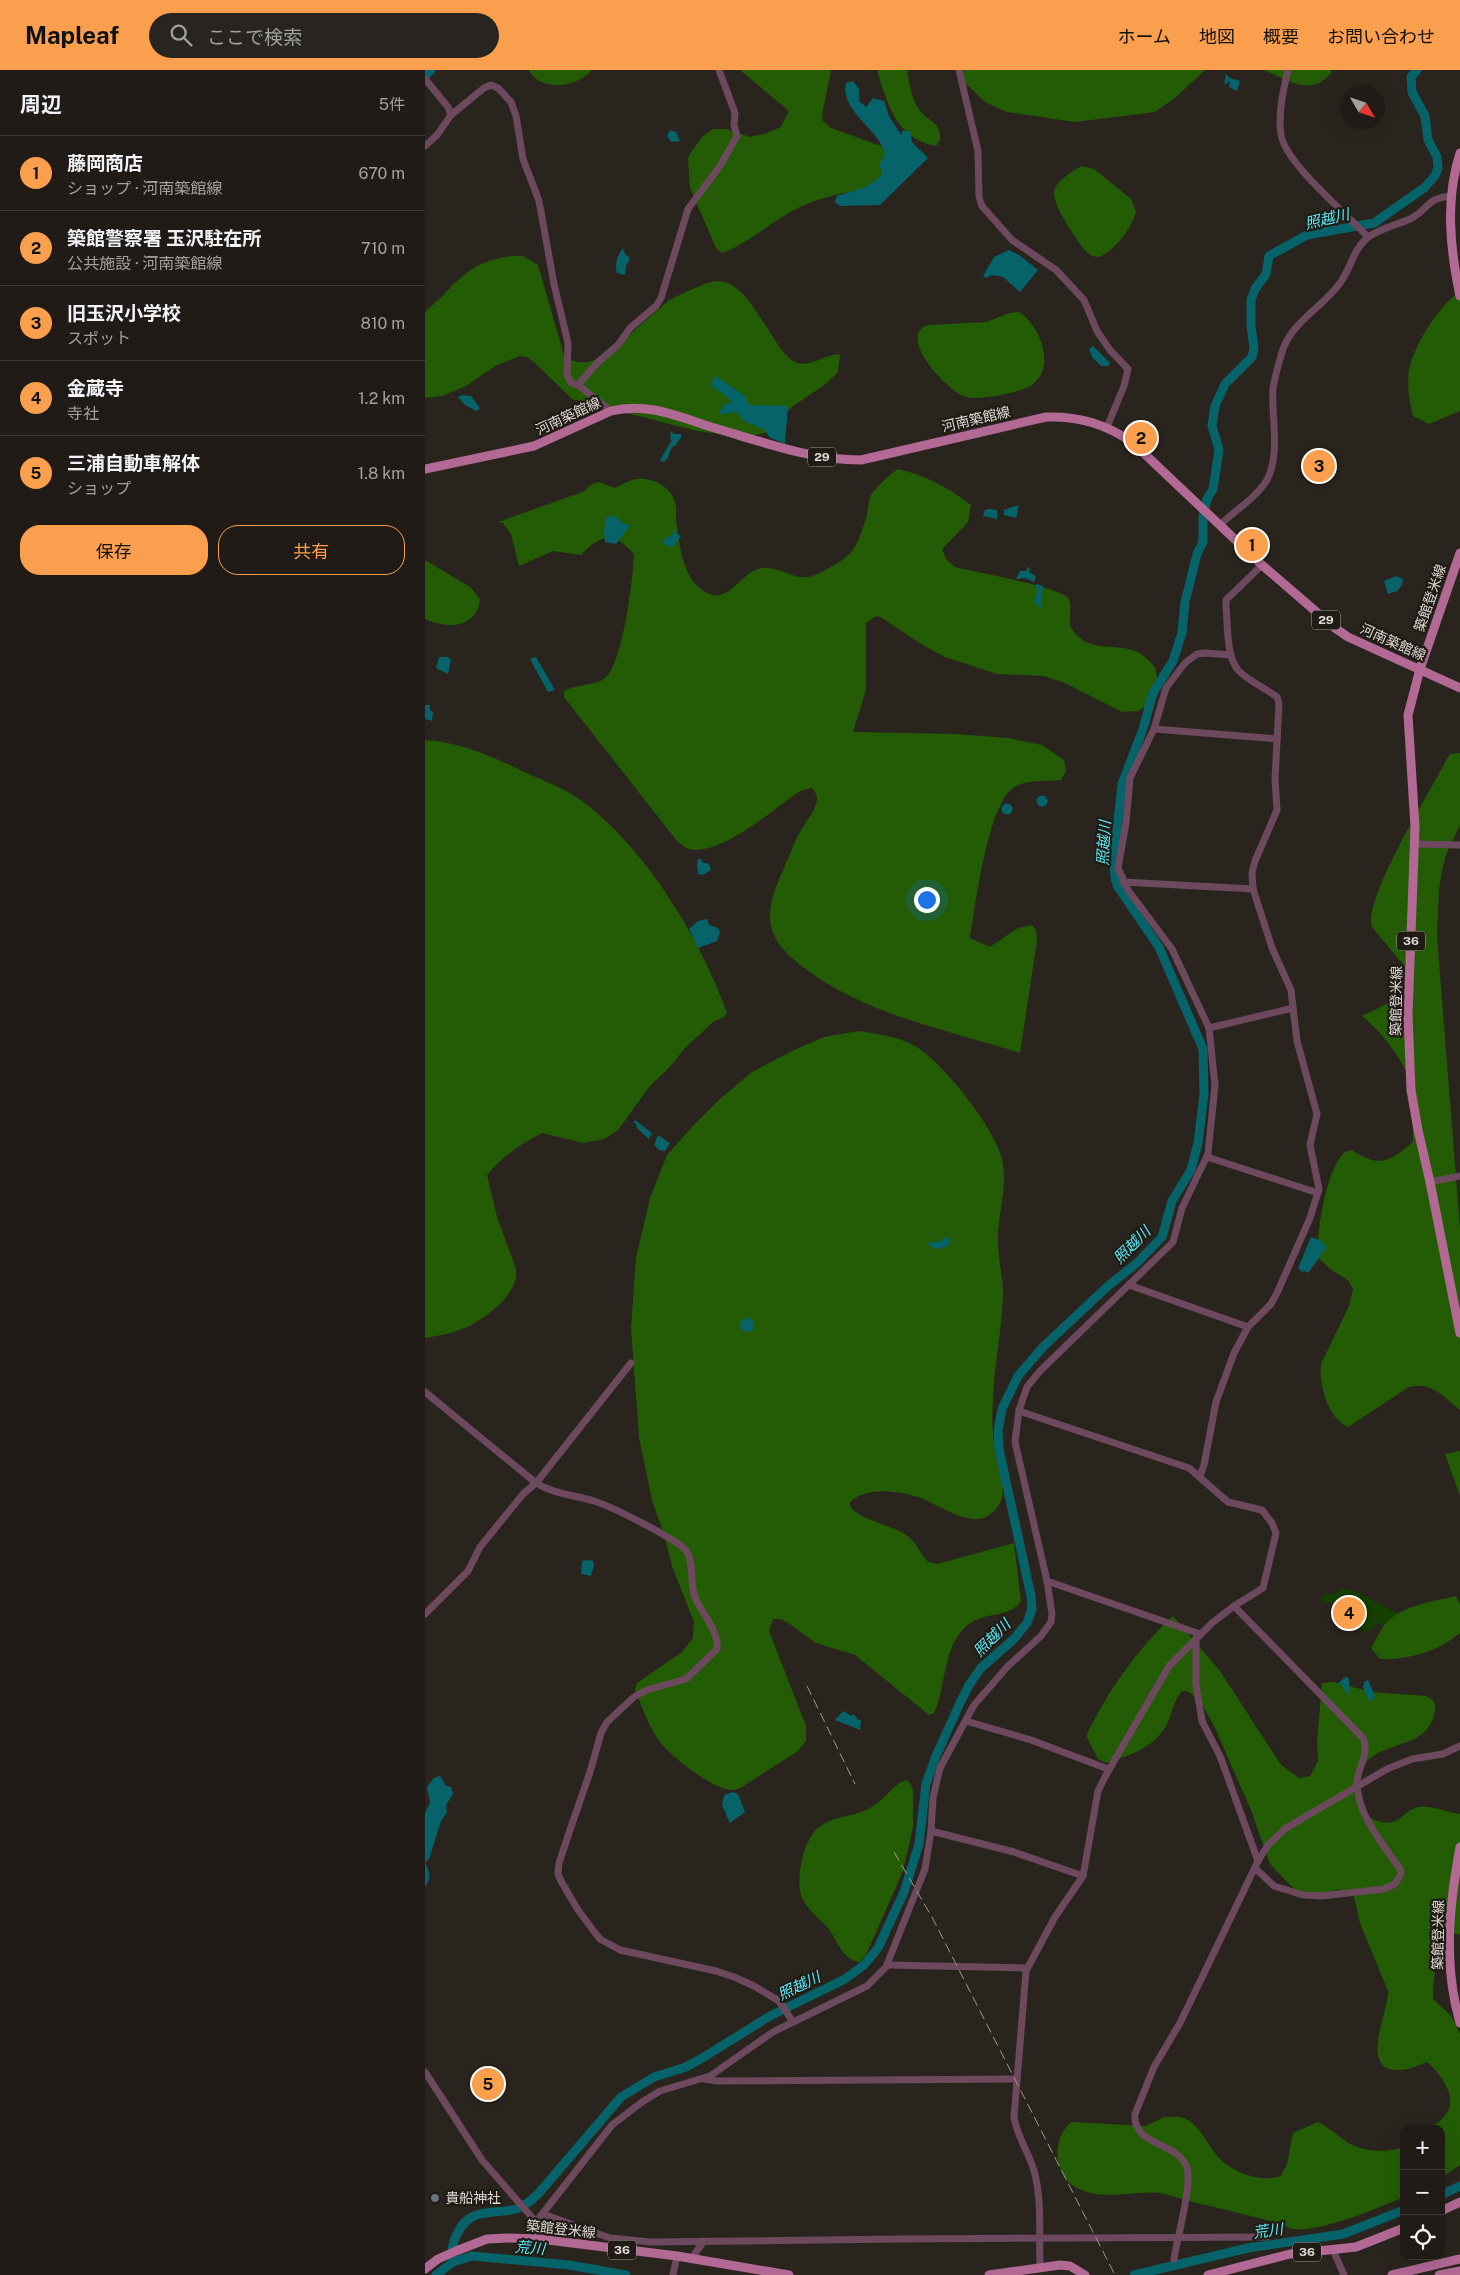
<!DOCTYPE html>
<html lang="ja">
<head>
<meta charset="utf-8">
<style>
  body { margin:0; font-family:"Public Sans","Noto Sans JP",sans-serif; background:#28241f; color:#f1f3f6 }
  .controls { position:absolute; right:15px; bottom:15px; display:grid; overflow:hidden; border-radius:10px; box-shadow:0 5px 20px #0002 }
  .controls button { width:45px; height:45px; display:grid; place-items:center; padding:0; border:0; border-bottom:1px solid #3d3935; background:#201b16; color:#f1f3f6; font:25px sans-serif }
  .compass { position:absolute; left:915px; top:15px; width:45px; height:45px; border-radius:50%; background:#201b16; box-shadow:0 5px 20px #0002; rotate:129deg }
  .you { position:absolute; left:501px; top:829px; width:18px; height:18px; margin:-12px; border:4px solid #fff; border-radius:50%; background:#1a73e8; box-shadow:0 0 0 8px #1a73e833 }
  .badge { display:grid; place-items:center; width:32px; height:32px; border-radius:50%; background:#f99f4d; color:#111; font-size:16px; font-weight:700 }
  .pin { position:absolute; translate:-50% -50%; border:2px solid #fff; box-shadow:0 1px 5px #0006 }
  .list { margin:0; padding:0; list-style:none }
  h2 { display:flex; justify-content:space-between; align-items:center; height:65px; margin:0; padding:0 20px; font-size:21px }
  h2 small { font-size:16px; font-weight:400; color:#a2a1a1 }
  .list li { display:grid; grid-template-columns:32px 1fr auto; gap:15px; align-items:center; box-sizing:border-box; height:75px; padding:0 20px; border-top:1px solid #3d3935 }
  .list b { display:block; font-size:19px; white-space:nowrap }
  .list p { margin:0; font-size:16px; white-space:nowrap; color:#a2a1a1 }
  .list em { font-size:16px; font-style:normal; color:#a2a1a1 }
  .actions { display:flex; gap:10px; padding:15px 20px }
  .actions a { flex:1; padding:11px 0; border:1px solid #f99f4d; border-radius:20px; text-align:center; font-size:18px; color:#f99f4d }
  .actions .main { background:#f99f4d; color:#111 }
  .icon { flex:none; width:28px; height:28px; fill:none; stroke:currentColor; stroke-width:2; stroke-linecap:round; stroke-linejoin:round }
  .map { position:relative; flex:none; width:1035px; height:2205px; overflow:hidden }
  header { display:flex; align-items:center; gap:30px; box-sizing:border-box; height:70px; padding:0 25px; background:#f99f4d; color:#111 }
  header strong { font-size:24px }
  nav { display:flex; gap:28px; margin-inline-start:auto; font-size:18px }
  .search { width:350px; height:45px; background:#28241f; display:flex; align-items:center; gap:12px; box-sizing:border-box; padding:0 18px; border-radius:28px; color:#a2a1a1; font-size:19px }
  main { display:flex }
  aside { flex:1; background:#201b16 }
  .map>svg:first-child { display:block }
</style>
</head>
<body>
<header>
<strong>Mapleaf</strong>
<div class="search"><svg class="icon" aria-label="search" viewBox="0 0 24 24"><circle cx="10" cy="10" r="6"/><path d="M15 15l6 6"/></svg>ここで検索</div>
<nav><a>ホーム</a><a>地図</a><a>概要</a><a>お問い合わせ</a></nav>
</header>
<main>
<aside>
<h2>周辺<small>5件</small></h2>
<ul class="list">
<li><span class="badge">1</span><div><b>藤岡商店</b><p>ショップ · 河南築館線</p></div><em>670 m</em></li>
<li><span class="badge">2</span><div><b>築館警察署 玉沢駐在所</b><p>公共施設 · 河南築館線</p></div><em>710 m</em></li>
<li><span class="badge">3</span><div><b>旧玉沢小学校</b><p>スポット</p></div><em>810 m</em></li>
<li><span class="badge">4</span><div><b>金蔵寺</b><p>寺社</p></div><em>1.2 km</em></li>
<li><span class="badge">5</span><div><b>三浦自動車解体</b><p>ショップ</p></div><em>1.8 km</em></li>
</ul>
<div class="actions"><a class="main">保存</a><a>共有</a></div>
</aside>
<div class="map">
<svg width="1035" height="2205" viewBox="0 0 1035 2205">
  <rect width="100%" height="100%" fill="#2a241e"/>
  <path fill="#143f00" d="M916 1519 928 1520 977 1546 961 1557 955 1553 940 1562 932 1558 937 1542 920 1534 915 1536 896 1531 898 1524H911Z"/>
  <g fill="#235c05">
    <path d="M104 0H167C153 17 115 23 104 0Z"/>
    <path d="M315 0H406L397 45 398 51 406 58 470 81 463 114C431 122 404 123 373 138 346 151 325 173 297 183L291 178 265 118 263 88 266 82 278 66 288 59H301L325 67 339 64 356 57 364 41Z"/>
    <path d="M452 0H482C484 13 487 32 496 42 505 52 517 54 515 70L511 76C471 69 462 33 452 0Z"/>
    <path d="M538 0H780L751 27 730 42 650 52 582 42 560 32 540 13Z"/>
    <path d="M839 0H906V3C887 27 862 10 839 0Z"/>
    <path d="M657 96 669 99 706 129 711 142C705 160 692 179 674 187 670 187 666 186 663 183 654 175 627 134 629 122 631 110 648 101 657 96Z"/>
    <path d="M86 186H98L113 195 139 285C147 292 156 294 167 291 188 284 224 245 245 230 251 226 277 215 283 213 325 198 344 282 372 293 385 297 400 285 413 284L415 285 413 302 402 313 367 337 340 363 318 367 272 361 147 329 110 293 102 287 95 286 70 296 41 316 17 326 0 328V242C33 214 38 193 86 186Z"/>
    <path d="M1035 221V341L1004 354 988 346C984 332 982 313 984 299 990 273 1014 236 1035 221Z"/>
    <path d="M594 242C608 251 619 271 619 287 620 298 616 308 608 314 597 323 550 332 538 326 521 319 471 266 503 255L562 252 584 243Z"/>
    <path d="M473 399C500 405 524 418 546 435L543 452 517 479 521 489 530 497C546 501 639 518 644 529 647 537 644 548 645 556 662 586 689 571 712 582 719 585 724 591 730 597L732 607 723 635 713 641 697 642 640 613 619 606 571 604 554 598 520 587 496 574 457 548 451 546 441 553V620L428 662 531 664 583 668 617 675 639 690 641 701 636 710C621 712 600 709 588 718 563 735 550 836 545 868L565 877 593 858 607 855 611 860 612 871 595 983C520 959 438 945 374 894 366 887 356 879 351 869 337 843 351 817 361 793 366 783 369 772 375 762 380 752 392 740 392 728 392 724 389 721 387 718L375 721C350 738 295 787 264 779 260 778 255 774 252 771L139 627V621C151 614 168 616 179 609 198 596 208 508 209 484 190 461 175 464 156 485L128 481 94 496 86 464 78 453 73 452 160 421 164 416 173 412 190 418C196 415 201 412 207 410 224 405 246 416 250 432 252 438 251 445 251 451 255 477 258 517 288 525 305 529 318 503 333 499 350 493 367 510 384 507 390 505 397 502 402 499 429 486 433 475 441 448 443 441 443 432 446 425 452 416 464 405 473 399Z"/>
    <path d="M0 490 45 517 55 529C52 559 21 559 0 549Z"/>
    <path d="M0 670C35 672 66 686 97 701 117 710 144 720 161 734 223 782 276 870 302 943L299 947 288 952 260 978 245 997 224 1017 194 1059 184 1066 179 1069 158 1073 117 1063C96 1074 77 1086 62 1105L72 1147 91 1199C94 1223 65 1245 46 1255 33 1262 14 1266 0 1268Z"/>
    <path d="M1035 683V755L1021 785 1018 796 1014 819 1012 866 1035 1158V1340C1019 1327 1006 1311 984 1317L923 1357C902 1348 894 1314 896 1294L924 1236 928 1219 923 1210 908 1201 893 1188C891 1164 901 1098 920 1082L927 1080C955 1099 965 1091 988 1072 987 1057 990 1027 986 1014 978 989 957 962 937 946L980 925 981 898 947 857C938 829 1006 720 1022 689L1025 684Z"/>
    <path d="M434 961C452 964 472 966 488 975 516 989 571 1060 577 1089 583 1114 574 1140 573 1165 572 1185 578 1205 578 1225 577 1260 569 1295 568 1330 567 1343 567 1358 569 1371 571 1386 582 1418 576 1431 557 1469 519 1436 493 1427 473 1421 442 1416 425 1432V1436C432 1449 467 1455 481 1465 491 1471 495 1484 503 1492L512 1494 589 1473 596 1531C584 1549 561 1541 544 1554 517 1575 522 1615 509 1643L504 1645 430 1585 391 1573 362 1552 355 1549H348L344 1561 381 1656V1671L373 1681 320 1715C315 1718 311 1720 306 1720 289 1720 242 1684 233 1669 223 1654 217 1637 210 1620L212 1613 257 1582 268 1568 269 1552 247 1496 240 1468 227 1430 214 1367 206 1258 211 1188 225 1128 242 1085 267 1057 296 1028 327 1002 367 981 399 967Z"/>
    <path d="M1035 1381V1426L1020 1384Z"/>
    <path d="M1031 1526 1035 1535V1563C1012 1582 984 1590 955 1589L946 1578C951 1570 955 1559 962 1552 980 1534 1008 1532 1031 1526Z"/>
    <path d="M748 1546 795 1601 856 1695 874 1708 885 1706 893 1691 892 1671 897 1613 909 1612 946 1622 1001 1626C1008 1629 1011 1632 1010 1640 1005 1680 957 1670 940 1694 936 1700 935 1709 935 1716 934 1726 939 1740 946 1748 949 1750 953 1751 956 1752 976 1756 978 1740 994 1737 1007 1735 1022 1742 1035 1744V1865L1026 1862C1011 1865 1009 1909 1008 1923V1929L1027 1947 1035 1964V2095L1016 2108V2059H1006C1012 2053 1019 2048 1023 2041 1032 2025 1014 2002 1002 1992 994 1995 984 2000 975 2000 932 2002 964 1942 963 1921L935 1853 929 1826 912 1819 898 1826 872 1822 845 1794 826 1740 790 1658 775 1630 762 1621H757C747 1633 748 1643 741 1656 729 1678 703 1686 681 1693L673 1689 661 1666C683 1621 712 1579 748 1546Z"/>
    <path d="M481 1710 485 1713 488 1720V1757L478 1801 441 1885 435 1892C417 1890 413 1871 403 1858 395 1849 383 1840 378 1830 369 1813 378 1770 393 1758 407 1746 429 1747 445 1738 459 1731 467 1715 481 1710Z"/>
    <path d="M739 2047C745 2047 752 2046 759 2048 776 2055 783 2077 795 2089 809 2103 836 2113 856 2106L862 2094 868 2063 893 2052C903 2057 912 2065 922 2072 937 2082 962 2083 979 2077V2127C953 2138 897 2162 870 2159 862 2158 853 2153 845 2151 819 2144 794 2138 768 2132 757 2129 746 2125 735 2123 707 2120 680 2132 652 2118 628 2106 626 2067 647 2052L721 2056Z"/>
  </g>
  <g fill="#066369">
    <path d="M801 4 805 8 815 11 812 21 804 17 805 11 799 15Z"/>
    <path d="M428 11 434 19V31L441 37 448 28 459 31 464 46 476 65 477 61H485L487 72 503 88 455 135 415 136 410 132 412 126 441 117 456 106V99L454 95 460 85C454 57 415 43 421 13Z"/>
    <path d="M245 60 251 62 255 71 246 72 242 66Z"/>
    <path d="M198 178 200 184 205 188 201 196 200 205 192 203C189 195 193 184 198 178Z"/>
    <path d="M584 180 594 185 613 200 595 222 578 207 567 205 561 208 558 206 569 187Z"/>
    <path d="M668 276 685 293 683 296H676L667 287 664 279Z"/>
    <path d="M291 306 320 326 324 335 363 336 360 374 344 367 340 360 319 351 312 342 296 344 294 342 300 334 306 332 304 328 285 315Z"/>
    <path d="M37 325 46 326 55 338 52 341 40 335 33 327Z"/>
    <path d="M246 361 249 364H255L257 366 250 376 247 377 242 389 238 392 235 390 247 370 245 369Z"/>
    <path d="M594 435 591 448 579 445V440Z"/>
    <path d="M565 439 572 440V449L558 446 560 440Z"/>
    <path d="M189 445 199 454 205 455 191 474 180 472 179 460 181 448Z"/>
    <path d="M251 459V463L256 466 249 476 245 477 239 474V470L243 466 247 467 248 461Z"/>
    <path d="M603 497 605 498 604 502 611 506 609 512 600 508 591 509 595 501H601Z"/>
    <path d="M971 506 978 509 977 515 972 521 963 524 959 511Z"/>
    <path d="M611 514 618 516 616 539 609 531 612 522Z"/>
    <path d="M14 587H23L26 590 23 604 11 598Z"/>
    <path d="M111 587 130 620 123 622 105 589Z"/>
    <path d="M0 635H5V640L8 642 7 651 0 649Z"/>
    <circle cx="617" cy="731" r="5.5"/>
    <circle cx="582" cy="739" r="5.5"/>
    <path d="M276 788 277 792 284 794 286 800 278 805 273 804 272 790Z"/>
    <path d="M282 849 284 855 293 858 295 862 292 871 273 878 264 859 273 851Z"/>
    <path d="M210 1050 227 1063 224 1069 212 1058 211 1054 208 1052Z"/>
    <path d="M233 1065 245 1073 240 1081 234 1080 229 1075Z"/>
    <path d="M523 1167 525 1169V1175L514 1179 504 1176 503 1172H515L517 1169Z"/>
    <path d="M886 1167 897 1171 901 1178 883 1203 880 1201 877 1202 873 1198Z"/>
    <circle cx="322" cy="1255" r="7"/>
    <path d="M163 1490 168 1491 169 1496 166 1506 156 1504 157 1491Z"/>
    <path d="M921 1606 924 1609 925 1627 917 1615 913 1614Z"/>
    <path d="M943 1610 950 1626 947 1631 943 1629 938 1617 939 1612Z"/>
    <path d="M418 1641 427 1646 429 1644 433 1650H436L435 1660 410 1650Z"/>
    <path d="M15 1706 21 1716 26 1717 28 1724 21 1735 22 1742 16 1751 4 1789 0 1793C5 1801 6 1810 0 1817V1743L5 1733 2 1717 9 1708Z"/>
    <path d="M308 1722 313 1724 320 1742 305 1753 297 1735 299 1725Z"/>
  </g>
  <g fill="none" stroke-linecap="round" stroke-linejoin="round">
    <g stroke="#066369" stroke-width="9">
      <path d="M0 6 6 0"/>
      <path d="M1016 2125 1035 2116"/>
      <path d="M28 2192C26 2180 27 2174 33 2162 46 2137 67 2145 91 2139 100 2136 107 2130 114 2123L196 2027 229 2007 261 1997 279 1987 345 1946 420 1909 439 1895 453 1878 479 1822 494 1774 501 1714 511 1686 535 1633 544 1615 556 1598 589 1569 602 1553 607 1539 606 1526 574 1379 573 1361 577 1339 593 1306 618 1277 683 1216 712 1193 737 1167 747 1131 766 1100 773 1073 779 1024 778 979 734 877 693 817 690 808 689 789 697 714 718 659 728 623 748 591 757 563 760 532 772 484 778 472V447L782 429 788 419 794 380 787 356 790 336 800 314 827 287 829 278 826 256V230L830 219 841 204 844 186 882 165 949 153 999 118 1010 106 1013 98 1012 87 1003 70 1000 46 987 22 986 7 992 0"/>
      <path d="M11 2205 28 2192 47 2186 144 2195 201 2205"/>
      <path d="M709 2205 823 2178 918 2164 979 2140"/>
    </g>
    <g stroke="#6c495d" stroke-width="7">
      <path d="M534 0 553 81 554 127 557 136 587 170 631 200 659 230 672 261 685 280 703 299 699 316 682 357"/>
      <path d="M863 0C858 21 853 43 856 65 861 94 922 144 943 167"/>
      <path d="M0 9 23 37 26 45"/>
      <path d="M0 76 12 65 26 45 59 18 66 15 73 18 86 32 91 46 98 89 114 131 129 214 143 273 142 305 146 313 153 315 186 341"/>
      <path d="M153 315 172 293 193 275 205 258 231 236 236 228 263 139 295 96 312 66 309 55 310 43 294 0"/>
      <path d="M795 455C809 441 832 427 842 410 856 382 846 348 848 319 850 305 854 292 858 279 868 251 899 236 915 213 926 198 928 180 942 168 955 158 973 155 987 148 1005 138 1000 129 1026 126"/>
      <path d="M729 659 852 669"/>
      <path d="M990 774 1035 775"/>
      <path d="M698 812 828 819"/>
      <path d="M784 958 868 938"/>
      <path d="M782 1087 893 1123"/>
      <path d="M1005 1112 1035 1106"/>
      <path d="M704 1215 823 1257"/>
      <path d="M0 1322 111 1413C129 1424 149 1425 169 1431 185 1436 255 1470 262 1482 270 1495 264 1513 270 1527 276 1543 294 1560 292 1579L261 1609 222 1620 209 1627 182 1652 176 1663 165 1702 146 1757 134 1793 133 1804 136 1811 153 1840 168 1860 175 1869 195 1880 291 1901 309 1907 329 1916 354 1931 368 1952"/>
      <path d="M594 1341 764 1398 803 1432 837 1440 847 1453 851 1463 838 1518 809 1536 787 1553 744 1596 681 1705 673 1721 658 1806 630 1847 601 1901 589 2047C592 2067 605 2084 610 2104 617 2134 614 2167 615 2197"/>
      <path d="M775 1406 779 1395 791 1332 809 1283 823 1257 846 1234 852 1223 885 1148 894 1119 885 1075 892 1044 872 971 866 920 847 878 828 819 827 803 830 791 852 740 850 709 854 633 852 627C840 618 823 611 813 600 801 585 803 556 801 538V530L837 495"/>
      <path d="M622 1511 775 1564"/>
      <path d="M809 1536 938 1668C945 1684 932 1698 932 1713 933 1746 957 1773 975 1799L976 1804 970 1814 959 1819 896 1826 878 1825 849 1816 830 1798"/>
      <path d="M0 1544 43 1501 55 1477 98 1424 111 1413 206 1293"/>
      <path d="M771 1568V1615L777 1651 795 1686 833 1791"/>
      <path d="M541 1651 606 1670 683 1699"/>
      <path d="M506 1761 589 1782 658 1806"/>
      <path d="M462 1895 602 1898"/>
      <path d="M0 2002 57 2090 111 2152 113 2166 115 2169"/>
      <path d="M279 2009 292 2011 592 2009"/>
      <path d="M118 2144 185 2168 226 2172 474 2169 843 2167"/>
      <path d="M111 2152 187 2055 217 2032 235 2021 285 2006 348 1962 442 1916 461 1897 500 1799 506 1761 508 1728 515 1698 549 1635 583 1596 616 1566 626 1552 627 1544 622 1511 590 1372 594 1340 602 1317 615 1301 748 1172 757 1138 783 1084 790 1015 784 958 747 879 703 820 693 798 701 753 705 708 729 659 741 618 760 593 772 584 780 583 806 585"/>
      <path d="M908 2180 919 2205"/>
      <path d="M266 2189 279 2171"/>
      <path d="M749 2189C752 2168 767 2117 762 2098 754 2072 707 2076 710 2044L729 1997 755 1953 833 1791 843 1775 861 1758 962 1699 987 1689 1018 1684 1035 1676"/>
      <path d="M248 2205 252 2186"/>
    </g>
    <g stroke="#b26994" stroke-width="9">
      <path d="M1035 83C1020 130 1025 178 1035 226"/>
      <path d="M0 399 109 376 186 341C222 332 252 346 286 357 335 371 385 390 436 390L621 347C654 346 681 354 708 373L837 495 910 558 923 567 1035 618"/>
      <path d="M1035 483 995 599 983 645 990 757 983 945 986 1020 993 1060 1005 1112 1035 1263"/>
      <path d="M1035 1777C1024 1837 1018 1894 1035 1953"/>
      <path d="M1016 2141 1035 2132"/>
      <path d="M0 2199 13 2189 31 2181 62 2169 83 2168 115 2169 252 2186 364 2205"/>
      <path d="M564 2205 635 2195 645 2196 660 2205"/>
      <path d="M783 2205 865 2184 931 2177 979 2158"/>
      <path d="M967 2205 1035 2189"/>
      <path d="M1014 2205 1035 2201"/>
    </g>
    <g stroke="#9d9894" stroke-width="1" stroke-dasharray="10 5" stroke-linecap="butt">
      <path d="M382 1616 430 1714"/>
      <path d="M469 1782 508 1849 690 2205"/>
    </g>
  </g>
  <circle fill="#6b7280" stroke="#211b15" stroke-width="2" cx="10" cy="2128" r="5"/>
  <g text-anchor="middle" stroke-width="4.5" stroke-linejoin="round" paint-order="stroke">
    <g fill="#211b15" stroke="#a6a19d" stroke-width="1">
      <rect x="383" y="377.5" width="28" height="19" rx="4"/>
      <rect x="887" y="540.5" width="28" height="19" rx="4"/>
      <rect x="972" y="861.5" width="28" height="19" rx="4"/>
      <rect x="183" y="2170.5" width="28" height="19" rx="4"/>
      <rect x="868" y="2172.5" width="28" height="19" rx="4"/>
    </g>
    <g font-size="12" font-weight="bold" fill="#dfdad7">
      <text x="397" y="391">29</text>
      <text x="901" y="554">29</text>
      <text x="986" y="875">36</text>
      <text x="197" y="2184">36</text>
      <text x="882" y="2186">36</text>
    </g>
    <g font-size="14" fill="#dfdad7" stroke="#211b15">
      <text transform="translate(143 346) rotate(-25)" y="5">河南築館線</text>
      <text transform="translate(551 349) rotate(-13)" y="5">河南築館線</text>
      <text transform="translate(1005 528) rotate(-71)" y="5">築館登米線</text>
      <text transform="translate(968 572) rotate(24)" y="5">河南築館線</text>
      <text transform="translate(971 931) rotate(-89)" y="5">築館登米線</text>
      <text transform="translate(1013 1865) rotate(-89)" y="5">築館登米線</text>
      <text transform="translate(136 2159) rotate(6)" y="5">築館登米線</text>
    </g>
    <g font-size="14" fill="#dfdad7" stroke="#211b15" text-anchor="start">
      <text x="20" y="2133">貴船神社</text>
    </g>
    <g font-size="15" font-style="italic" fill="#58edf9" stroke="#211b15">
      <text transform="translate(902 149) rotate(-13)" y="5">照越川</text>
      <text transform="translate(679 773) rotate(-87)" y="5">照越川</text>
      <text transform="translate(707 1175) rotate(-45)" y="5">照越川</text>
      <text transform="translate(567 1568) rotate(-45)" y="5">照越川</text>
      <text transform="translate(374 1916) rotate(-26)" y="5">照越川</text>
      <text transform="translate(843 2161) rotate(-8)" y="5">荒川</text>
      <text transform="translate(105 2178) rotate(5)" y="5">荒川</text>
    </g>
  </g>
</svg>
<div class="controls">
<button>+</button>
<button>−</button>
<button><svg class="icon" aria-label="locate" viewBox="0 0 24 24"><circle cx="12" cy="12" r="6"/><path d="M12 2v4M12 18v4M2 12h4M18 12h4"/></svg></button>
</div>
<svg class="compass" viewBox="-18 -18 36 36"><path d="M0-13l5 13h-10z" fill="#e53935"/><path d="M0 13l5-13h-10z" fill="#a2a1a1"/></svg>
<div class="you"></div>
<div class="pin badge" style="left:827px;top:475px">1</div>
<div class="pin badge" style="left:716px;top:368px">2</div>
<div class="pin badge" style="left:894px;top:396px">3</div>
<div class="pin badge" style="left:924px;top:1543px">4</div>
<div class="pin badge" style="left:63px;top:2014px">5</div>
</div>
</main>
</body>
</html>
